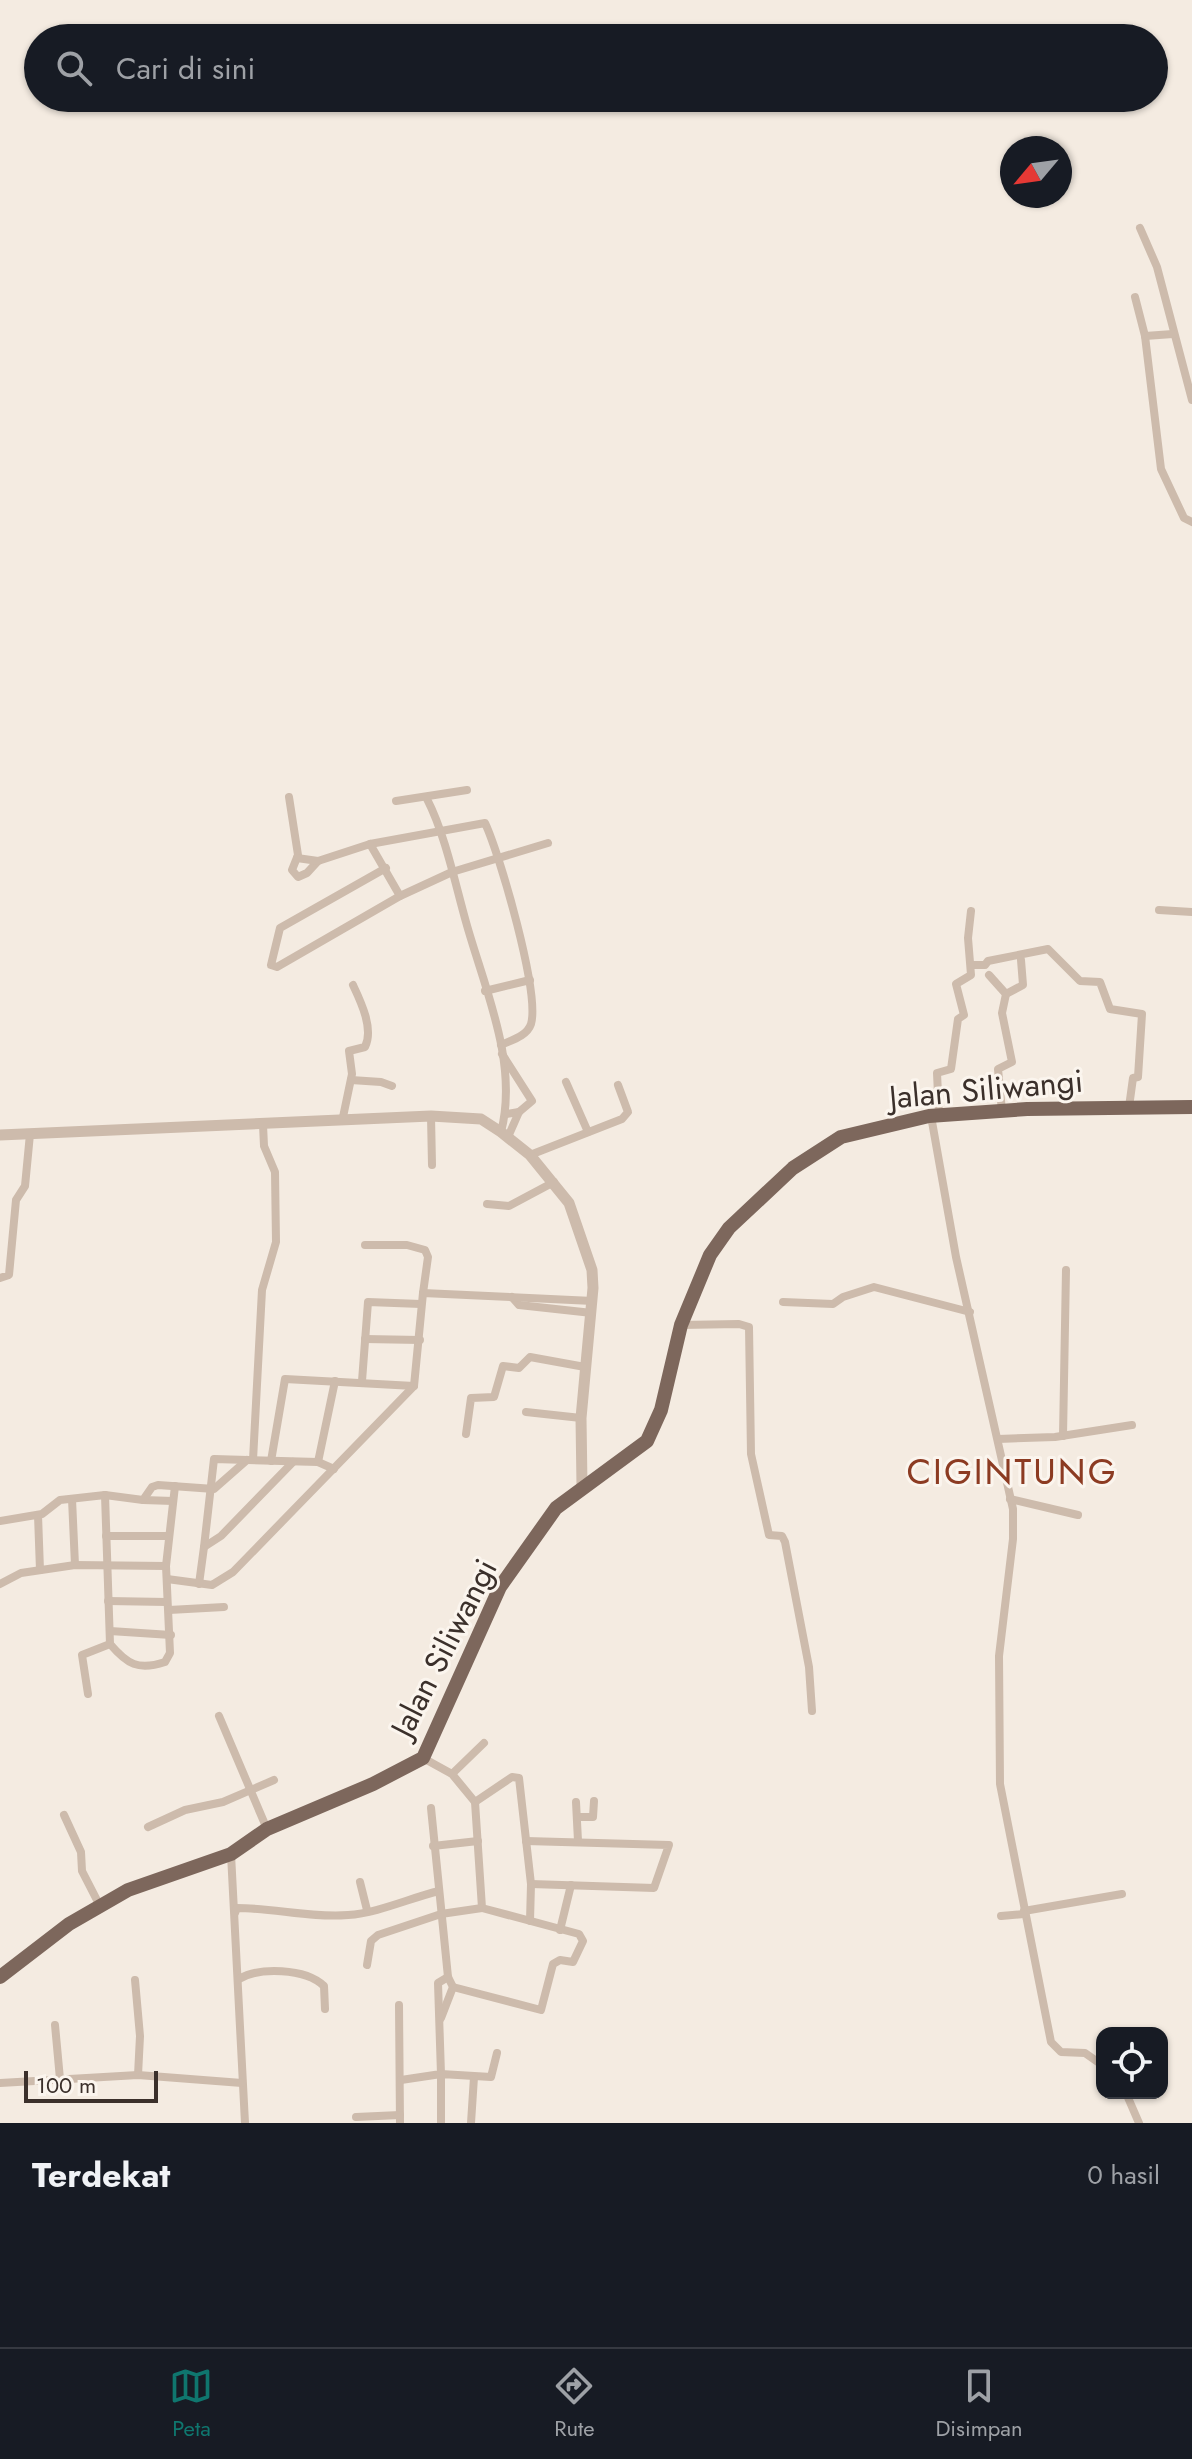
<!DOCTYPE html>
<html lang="id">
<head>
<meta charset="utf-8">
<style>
  body { margin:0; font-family:Jost,sans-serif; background:#242831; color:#f1f3f6 }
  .controls { position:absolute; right:24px; bottom:24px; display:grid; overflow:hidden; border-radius:16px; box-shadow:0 2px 6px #0004 }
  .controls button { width:72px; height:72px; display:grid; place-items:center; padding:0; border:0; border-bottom:2px solid #363941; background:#171b24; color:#f1f3f6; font:40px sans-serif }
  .compass { position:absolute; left:1000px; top:136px; width:72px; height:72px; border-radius:50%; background:#171b24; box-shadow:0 2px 6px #0004; rotate:241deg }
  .scale { position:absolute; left:24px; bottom:20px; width:134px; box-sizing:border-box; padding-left:8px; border:4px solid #3b302b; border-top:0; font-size:22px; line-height:28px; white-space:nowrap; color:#3b302b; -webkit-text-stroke:6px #fbf5ee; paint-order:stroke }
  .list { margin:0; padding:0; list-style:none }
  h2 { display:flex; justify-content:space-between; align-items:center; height:104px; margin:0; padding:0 32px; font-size:34px }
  h2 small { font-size:26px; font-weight:400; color:#9ea1a6 }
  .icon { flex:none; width:44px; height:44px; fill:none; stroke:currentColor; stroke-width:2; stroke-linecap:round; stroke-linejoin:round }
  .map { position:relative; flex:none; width:1192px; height:2123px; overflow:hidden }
  .search { position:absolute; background:#171b24; box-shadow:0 2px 6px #0004; left:24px; right:24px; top:24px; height:88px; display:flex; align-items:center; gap:20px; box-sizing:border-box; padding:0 28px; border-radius:44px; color:#9ea1a6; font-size:30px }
  .sheet { height:224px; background:#171b24 }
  nav { display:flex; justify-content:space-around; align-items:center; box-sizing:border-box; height:112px; border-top:2px solid #363941; background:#171b24; font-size:22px; color:#9ea1a6 }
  nav a { display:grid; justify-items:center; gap:4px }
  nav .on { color:#0f766e }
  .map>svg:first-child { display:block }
</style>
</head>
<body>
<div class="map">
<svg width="1192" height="2123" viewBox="0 0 1192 2123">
  <rect width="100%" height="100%" fill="#f4ebe1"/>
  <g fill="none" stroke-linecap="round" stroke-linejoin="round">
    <g stroke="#cdbbac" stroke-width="8">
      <path d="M1140 228 1157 267 1192 400"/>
      <path d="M1135 297 1145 336 1161 469 1184 518 1192 522"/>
      <path d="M1145 336 1173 334"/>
      <path d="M289 797 298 855 292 870 298 877 307 873 318 861 370 844 485 823C500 855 540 993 531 1024 527 1036 512 1040 501 1045"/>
      <path d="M427 799C445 834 455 883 466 922 484 987 519 1063 501 1132"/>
      <path d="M396 801 467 790"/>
      <path d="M370 844 400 896"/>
      <path d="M297 858 318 861"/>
      <path d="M386 868 280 928 271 965 277 967 400 896 452 872 548 843"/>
      <path d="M1159 910 1192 912"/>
      <path d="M971 965H985L988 961 1048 949 1080 981 1100 982 1110 1009 1142 1014 1138 1077 1133 1078 1129 1107"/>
      <path d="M989 975 1006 994 1002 1013 1012 1062 998 1069 1002 1111"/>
      <path d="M485 991 530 980"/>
      <path d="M1006 994 1023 985 1021 960"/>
      <path d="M502 1054 532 1101 519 1112 506 1114"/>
      <path d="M351 1080 381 1082 392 1086"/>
      <path d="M566 1082 588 1132"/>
      <path d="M939 1115 937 1073 951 1069 958 1019 964 1015 956 984 971 975 968 938 971 911"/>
      <path d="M431 1116 432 1165"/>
      <path d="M931 1116 956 1257 1013 1509V1539L999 1656 1000 1784 1051 2042 1061 2052 1085 2053 1102 2065"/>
      <path d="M343 1117 352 1074 349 1051 365 1047C374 1029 361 1002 353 985"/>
      <path d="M508 1137 519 1112"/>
      <path d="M530 1155 622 1119 628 1112 618 1085"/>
      <path d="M487 1204 509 1206 554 1182"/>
      <path d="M365 1245H407L425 1250 428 1257 423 1293"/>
      <path d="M0 1278 9 1275 16 1200 25 1186 30 1134"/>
      <path d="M512 1297 519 1305 592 1313"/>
      <path d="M783 1302 833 1304 843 1297 874 1287 970 1312"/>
      <path d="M681 1325 739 1324 749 1327 751 1454 769 1535 782 1536 785 1542 809 1667 812 1711"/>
      <path d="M365 1339 420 1340"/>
      <path d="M362 1381 368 1302 421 1304"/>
      <path d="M526 1412 581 1418"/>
      <path d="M466 1434 471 1398 494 1397 503 1366 519 1368 530 1357 585 1367"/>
      <path d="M1063 1436 1066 1270"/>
      <path d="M998 1439 1055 1437 1132 1425"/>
      <path d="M253 1460 262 1290 276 1242 275 1172 264 1146 263 1125"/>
      <path d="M271 1461 285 1379 414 1386"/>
      <path d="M318 1462 335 1381"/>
      <path d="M105 1495 110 1644C127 1664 138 1671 165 1662L170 1653 166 1566 175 1486"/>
      <path d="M72 1499 75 1565"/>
      <path d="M1010 1499 1078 1515"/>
      <path d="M143 1500 173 1501"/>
      <path d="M38 1515 40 1570"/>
      <path d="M0 1521 42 1514 60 1500 105 1495 143 1500 152 1487 158 1485 214 1489 247 1460"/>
      <path d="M106 1536H168"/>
      <path d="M204 1547 214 1459 318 1462 334 1469"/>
      <path d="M167 1579 212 1585 233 1572 414 1386 423 1293 593 1301"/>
      <path d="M0 1584 21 1573 75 1565 166 1566"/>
      <path d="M199 1584 204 1547 221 1536 293 1462"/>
      <path d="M108 1601 167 1602"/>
      <path d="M169 1610 224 1607"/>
      <path d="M110 1631 171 1635"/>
      <path d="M88 1694 82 1655 110 1644"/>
      <path d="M219 1716 267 1829"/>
      <path d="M423 1758 452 1774 475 1802 482 1908 579 1934 583 1941 573 1962 560 1960 553 1964 541 2010 453 1987"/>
      <path d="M452 1774 484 1743"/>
      <path d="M475 1802 512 1777 519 1778 531 1884 530 1921"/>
      <path d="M576 1802 578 1841"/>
      <path d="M431 1808 448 1977 453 1987 441 2018"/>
      <path d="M64 1815 81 1852 82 1871 100 1906"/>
      <path d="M577 1817H593L594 1801"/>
      <path d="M148 1827 185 1810 223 1802 274 1780"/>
      <path d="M526 1841 669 1845 654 1888 531 1884"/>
      <path d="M433 1846 478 1841"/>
      <path d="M231 1854 245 2123"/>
      <path d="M360 1882 367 1910"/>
      <path d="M1024 1911 1122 1894"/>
      <path d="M235 1913 237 1908C274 1908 310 1918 348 1915 378 1913 410 1898 439 1891"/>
      <path d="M1001 1916 1024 1914"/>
      <path d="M560 1930 571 1885"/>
      <path d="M367 1965 371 1941 378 1935 441 1914 482 1908"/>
      <path d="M239 1979C259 1967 305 1968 324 1986L325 2009"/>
      <path d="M135 1980 140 2036 138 2075"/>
      <path d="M399 2005 400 2123"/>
      <path d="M55 2025 60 2079"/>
      <path d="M401 2080 441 2074 438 1983 448 1977"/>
      <path d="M0 2083 138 2075 242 2083"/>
      <path d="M1126 2093 1139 2123"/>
      <path d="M356 2117 400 2115"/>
      <path d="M441 2123V2074L491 2077 497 2053"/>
      <path d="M471 2123 474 2077"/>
    </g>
    <path stroke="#cdbbac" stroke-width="11" d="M0 1135 431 1116 481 1119 501 1132 530 1155 569 1203 592 1270 593 1288 581 1418 582 1486"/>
    <path stroke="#7d675c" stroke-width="14" d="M0 1977 69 1924 128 1890 231 1854 267 1829 373 1784 423 1758 500 1587 556 1508 647 1441 661 1410 681 1325 710 1255 729 1228 793 1168 841 1137 929 1116 1027 1109 1192 1107"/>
  </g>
  <g text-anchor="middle" stroke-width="6" stroke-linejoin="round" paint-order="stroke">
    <g font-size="32" fill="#3b302b" stroke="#fbf5ee">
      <text transform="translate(986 1089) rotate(-5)" y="11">Jalan Siliwangi</text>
      <text transform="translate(444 1648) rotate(-63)" y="11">Jalan Siliwangi</text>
    </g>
    <g font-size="36" letter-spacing="2" fill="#8c3b22" stroke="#fbf5ee">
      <text x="1012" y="1484">CIGINTUNG</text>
    </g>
  </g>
</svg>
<div class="controls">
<button><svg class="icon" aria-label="locate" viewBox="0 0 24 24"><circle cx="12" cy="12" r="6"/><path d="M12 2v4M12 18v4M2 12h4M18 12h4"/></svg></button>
</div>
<svg class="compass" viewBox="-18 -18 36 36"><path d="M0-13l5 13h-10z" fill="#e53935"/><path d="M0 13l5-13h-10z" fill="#9ea1a6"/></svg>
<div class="scale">100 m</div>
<div class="search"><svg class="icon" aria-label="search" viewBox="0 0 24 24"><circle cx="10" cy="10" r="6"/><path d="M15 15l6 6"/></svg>Cari di sini</div>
</div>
<section class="sheet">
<h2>Terdekat<small>0 hasil</small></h2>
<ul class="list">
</ul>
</section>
<nav>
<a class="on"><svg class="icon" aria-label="map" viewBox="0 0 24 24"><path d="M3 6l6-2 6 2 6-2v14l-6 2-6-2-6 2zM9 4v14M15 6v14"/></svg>Peta</a>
<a><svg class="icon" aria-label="directions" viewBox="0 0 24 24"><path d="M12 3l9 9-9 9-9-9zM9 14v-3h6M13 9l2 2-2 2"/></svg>Rute</a>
<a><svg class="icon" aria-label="saved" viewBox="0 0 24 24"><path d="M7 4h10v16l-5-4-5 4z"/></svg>Disimpan</a>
</nav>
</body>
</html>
